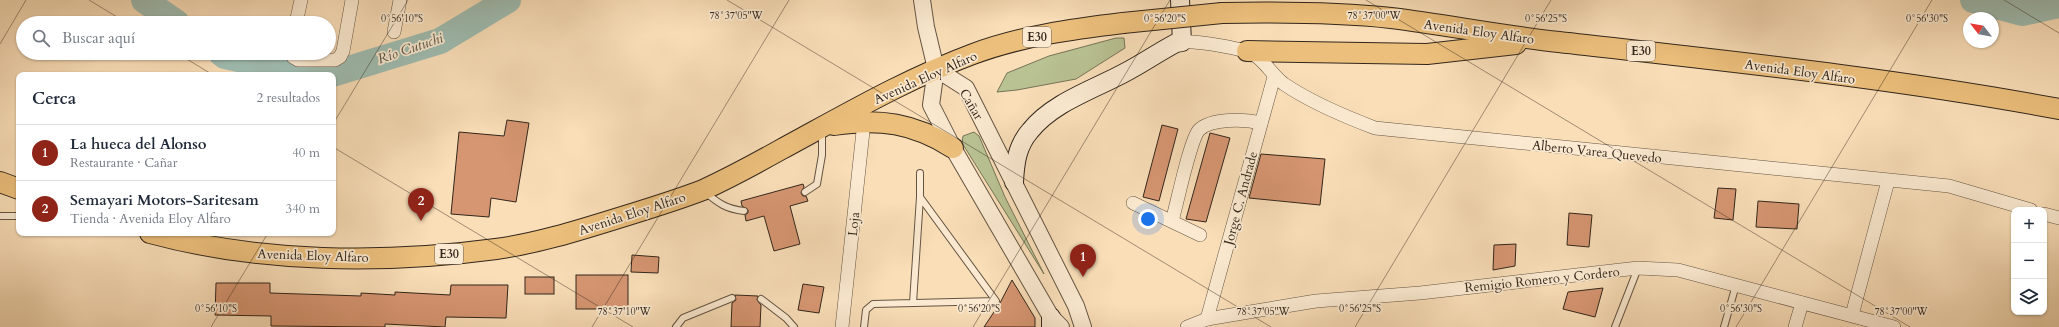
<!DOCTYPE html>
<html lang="es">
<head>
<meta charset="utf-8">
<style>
  body { margin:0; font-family:Cardo,serif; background:#f2f2f3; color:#1f2937 }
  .controls { position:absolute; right:12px; bottom:12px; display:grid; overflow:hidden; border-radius:8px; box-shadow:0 1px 3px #0004 }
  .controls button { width:36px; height:36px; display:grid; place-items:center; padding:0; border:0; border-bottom:1px solid #e0e1e3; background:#fff; color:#1f2937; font:20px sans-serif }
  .compass { position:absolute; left:1963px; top:12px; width:36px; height:36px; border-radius:50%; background:#fff; box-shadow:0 1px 3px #0004; rotate:301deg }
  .you { position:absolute; left:1148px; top:219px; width:14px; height:14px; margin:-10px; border:3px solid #fff; border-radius:50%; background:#1a73e8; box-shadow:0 0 0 6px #1a73e833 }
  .badge { display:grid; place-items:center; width:26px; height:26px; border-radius:50%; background:#8f2418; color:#fff; font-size:13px; font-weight:700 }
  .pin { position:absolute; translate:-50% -33px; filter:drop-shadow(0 1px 2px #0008) }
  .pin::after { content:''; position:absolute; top:21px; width:14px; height:12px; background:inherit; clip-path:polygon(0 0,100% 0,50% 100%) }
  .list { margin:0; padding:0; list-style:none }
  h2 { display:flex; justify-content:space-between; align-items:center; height:52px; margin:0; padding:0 16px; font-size:17px }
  h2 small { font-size:13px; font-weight:400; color:#747a83 }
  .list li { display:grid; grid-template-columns:26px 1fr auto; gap:12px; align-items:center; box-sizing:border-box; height:56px; padding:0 16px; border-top:1px solid #e0e1e3 }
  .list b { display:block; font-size:15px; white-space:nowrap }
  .list p { margin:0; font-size:13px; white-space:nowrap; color:#747a83 }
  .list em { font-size:13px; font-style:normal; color:#747a83 }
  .icon { flex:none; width:22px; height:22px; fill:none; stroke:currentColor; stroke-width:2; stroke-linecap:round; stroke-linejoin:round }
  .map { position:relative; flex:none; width:2059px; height:327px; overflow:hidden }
  .search { position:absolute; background:#fff; box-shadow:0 1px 3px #0004; left:16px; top:16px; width:320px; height:44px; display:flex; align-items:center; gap:10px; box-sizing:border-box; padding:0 14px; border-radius:22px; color:#747a83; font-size:15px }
  .panel { position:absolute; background:#fff; box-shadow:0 1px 3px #0004; left:16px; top:72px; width:320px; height:164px; border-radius:8px }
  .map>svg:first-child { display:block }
</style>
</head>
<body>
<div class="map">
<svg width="2059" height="327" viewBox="0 0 2059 327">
  <rect width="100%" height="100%" fill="#f9deb8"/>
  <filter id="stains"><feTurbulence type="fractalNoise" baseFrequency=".005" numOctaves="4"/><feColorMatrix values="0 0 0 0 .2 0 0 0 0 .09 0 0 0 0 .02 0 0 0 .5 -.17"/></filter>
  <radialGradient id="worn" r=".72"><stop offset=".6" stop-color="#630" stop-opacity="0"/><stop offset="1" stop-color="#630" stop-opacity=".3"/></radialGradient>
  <g fill="#b9c293" stroke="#767457">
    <path d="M1116 38H1124L1125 48 1076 79 1017 90 997 92 1007 73 1049 56Z"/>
    <path d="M974 132 979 136 1005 197 1044 274 962 143 963 136Z"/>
  </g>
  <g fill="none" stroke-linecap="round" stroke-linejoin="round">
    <g stroke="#9ebcb1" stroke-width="26">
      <path d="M144 0 177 23"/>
      <path d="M1973 0 2022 13 2059 5"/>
      <path d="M221 53 225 56 311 75"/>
      <path d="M329 75 440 41 508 0"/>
    </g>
  </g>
  <g fill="#d69672" stroke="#32261b">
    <path d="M507 120 529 123 516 202 491 198 489 217 451 214 459 132 504 136Z"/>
    <path d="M1162 125 1178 129 1159 201 1143 197Z"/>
    <path d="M1210 133 1230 138 1206 222 1186 219Z"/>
    <path d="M1261 154 1325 159 1320 205 1249 198Z"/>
    <path d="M803 184 804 187 801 193 803 196H806L808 201 790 206 800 244 774 251 764 216 746 221 745 215 748 213V210L742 206 741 201Z"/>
    <path d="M1718 188 1736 189 1733 220 1714 218Z"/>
    <path d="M1758 201 1799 204 1797 229 1756 227Z"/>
    <path d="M1569 213 1592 215 1589 247 1567 245Z"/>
    <path d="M1516 244 1515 266 1493 270 1494 245Z"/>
    <path d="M632 255 659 257 658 273 631 272Z"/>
    <rect x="576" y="275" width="52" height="34"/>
    <rect x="525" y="277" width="29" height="17"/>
    <path d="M1012 280 1035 318V327H984L1000 303Z"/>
    <path d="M216 283H270V293L361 296V293L395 295V292L450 295 451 285H508L506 318 446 317 445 327 385 324V327L271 326V316L215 315Z"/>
    <path d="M803 284 824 287 819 313 798 310Z"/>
    <path d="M1603 288 1595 317 1563 309 1568 292Z"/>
    <path d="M735 295 758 296 757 300 761 305 760 327H731L732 303 736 300Z"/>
  </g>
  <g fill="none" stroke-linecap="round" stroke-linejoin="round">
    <g stroke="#645442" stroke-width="8">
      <g id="service">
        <path d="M705 192C718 203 726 209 744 211"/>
        <path d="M805 192 817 184 822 155V132"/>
        <path d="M920 197V173"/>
        <path d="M0 216H19"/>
        <path d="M761 299 786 318 794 327"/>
        <path d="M676 327 683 318 732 298"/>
        <path d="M864 327 866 310 873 304 996 301 920 197 913 303"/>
        <path d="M1615 327 1638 268"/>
        <path d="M1724 327 1736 285"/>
      </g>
    </g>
    <g stroke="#645442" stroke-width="14">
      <g id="minor">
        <path d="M296 23 301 0"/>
        <path d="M394 32 400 0"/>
        <path d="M1182 42C1196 41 1246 48 1256 56 1267 64 1273 76 1284 84 1309 101 1346 117 1375 128L1949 186 2031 210"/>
        <path d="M291 53 293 57 298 60H335L340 57 343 51 352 0"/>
        <path d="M1133 203 1200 235"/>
        <path d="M2044 214 2059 218"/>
        <path d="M1172 221C1177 204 1190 140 1199 130 1211 118 1245 119 1261 123"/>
        <path d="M1852 315 1888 181"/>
        <path d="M1207 319 1274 77"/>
        <path d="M842 327 864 122"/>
        <path d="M1187 327 1207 319 1316 301 1420 293 1638 268 1678 270 1894 327"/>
        <path d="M1795 327 1802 303"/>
      </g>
    </g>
    <g stroke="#645442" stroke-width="18">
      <g id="tertiary">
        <path d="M922 0 926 27 936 69 931 105 953 148 1051 317 1061 327"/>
        <path d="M936 69 966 88 1076 306 1083 327"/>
      </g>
    </g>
    <g stroke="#32261b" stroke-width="20">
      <g id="secondary">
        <path d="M1014 182C1015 163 1017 146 1030 131 1053 102 1095 89 1126 72 1143 63 1159 52 1176 43L1182 42 1180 0"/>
        <path d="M1051 327V317"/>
      </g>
    </g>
    <g stroke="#32261b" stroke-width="22">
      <g id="primary">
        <path d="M1222 13C1278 12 1335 12 1391 18 1447 25 1503 36 1559 42 1726 61 1894 78 2059 109"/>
        <path d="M1247 51 1427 54 1516 44"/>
        <path d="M834 125C879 118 914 123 953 148"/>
        <path d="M0 182 19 189"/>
        <path d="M150 233C260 263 384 264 496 249 540 243 583 229 625 216 651 208 677 200 703 190 729 178 755 164 780 150 843 116 906 79 973 54 1021 36 1073 29 1123 23"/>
      </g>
    </g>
    <use href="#service" stroke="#fbead1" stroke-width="6"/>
    <use href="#minor" stroke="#fbead1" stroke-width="13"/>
    <use href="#tertiary" stroke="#fbead1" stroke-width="16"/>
    <use href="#secondary" stroke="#fbead1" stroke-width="18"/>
    <use href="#primary" stroke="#ecbf7c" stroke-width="20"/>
    <g stroke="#32261b" stroke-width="22" stroke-linecap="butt">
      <path id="primary-bridge" d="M1123 23 1222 13"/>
    </g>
    <use href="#primary-bridge" stroke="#ecbf7c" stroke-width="20"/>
  </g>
  <path fill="none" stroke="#32261b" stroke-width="1" stroke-opacity="0.45" d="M89 0 127 23M727 0 1271 327M1366 0 1910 327M2004 0 2059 33M0 44 26 0M177 53 213 75M333 124 408 0M333 147 633 327M211 327 268 233M592 327 789 0M973 327 1170 0M1355 327 1551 0M1736 327 1932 0"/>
  <g text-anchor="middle" stroke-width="3.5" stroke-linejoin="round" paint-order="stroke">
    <g fill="#fbead1" stroke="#6e6152" stroke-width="1">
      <rect x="1023" y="27" width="28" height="20" rx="3"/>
      <rect x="1627" y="41" width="28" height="20" rx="3"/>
      <rect x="435" y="244" width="28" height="20" rx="3"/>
    </g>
    <g font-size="12" font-weight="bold" fill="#32261b">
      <text x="1037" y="41">E30</text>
      <text x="1641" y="55">E30</text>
      <text x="449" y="258">E30</text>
    </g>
    <g font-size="13" fill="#32261b" stroke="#fbead1">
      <text transform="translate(1479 31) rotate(8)" y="5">Avenida Eloy Alfaro</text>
      <text transform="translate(1800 71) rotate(8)" y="5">Avenida Eloy Alfaro</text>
      <text transform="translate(925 77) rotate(-24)" y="5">Avenida Eloy Alfaro</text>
      <text transform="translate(972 104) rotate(59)" y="5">Cañar</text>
      <text transform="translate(1597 151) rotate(6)" y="5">Alberto Varea Quevedo</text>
      <text transform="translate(1240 198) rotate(-75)" y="5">Jorge C. Andrade</text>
      <text transform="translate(632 213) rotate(-18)" y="5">Avenida Eloy Alfaro</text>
      <text transform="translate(853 224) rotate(-84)" y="5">Loja</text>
      <text transform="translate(313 255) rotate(2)" y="5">Avenida Eloy Alfaro</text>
      <text transform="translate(1542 279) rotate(-6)" y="5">Remigio Romero y Cordero</text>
    </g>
    <g font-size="14" font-style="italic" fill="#525348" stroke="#fbead1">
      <text transform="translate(410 48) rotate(-19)" y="5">Río Cutuchi</text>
    </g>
  </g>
  <g font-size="10" text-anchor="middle" fill="#32261b" stroke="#fbead1" stroke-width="3.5" stroke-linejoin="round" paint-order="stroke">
    <text x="736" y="19">78°37'05"W</text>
    <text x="1374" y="19">78°37'00"W</text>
    <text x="402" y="22">0°56'10"S</text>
    <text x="1165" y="22">0°56'20"S</text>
    <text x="1546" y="22">0°56'25"S</text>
    <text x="1927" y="22">0°56'30"S</text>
    <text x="216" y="312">0°56'10"S</text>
    <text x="979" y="312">0°56'20"S</text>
    <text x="1360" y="312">0°56'25"S</text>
    <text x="1741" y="312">0°56'30"S</text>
    <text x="624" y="315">78°37'10"W</text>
    <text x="1263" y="315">78°37'05"W</text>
    <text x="1901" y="315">78°37'00"W</text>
  </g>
  <rect width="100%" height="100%" filter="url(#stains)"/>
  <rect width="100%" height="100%" fill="url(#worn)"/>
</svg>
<div class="controls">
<button>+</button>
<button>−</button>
<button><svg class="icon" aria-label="layers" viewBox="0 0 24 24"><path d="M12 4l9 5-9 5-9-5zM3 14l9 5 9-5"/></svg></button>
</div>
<svg class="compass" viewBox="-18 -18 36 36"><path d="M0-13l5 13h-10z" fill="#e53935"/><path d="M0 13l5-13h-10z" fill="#747a83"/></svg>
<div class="you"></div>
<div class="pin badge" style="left:1083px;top:277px">1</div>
<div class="pin badge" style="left:421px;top:221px">2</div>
<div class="search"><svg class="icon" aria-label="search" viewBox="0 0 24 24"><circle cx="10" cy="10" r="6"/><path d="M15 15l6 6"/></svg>Buscar aquí</div>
<section class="panel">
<h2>Cerca<small>2 resultados</small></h2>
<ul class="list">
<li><span class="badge">1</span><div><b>La hueca del Alonso</b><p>Restaurante · Cañar</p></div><em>40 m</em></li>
<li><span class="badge">2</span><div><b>Semayari Motors-Saritesam</b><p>Tienda · Avenida Eloy Alfaro</p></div><em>340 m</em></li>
</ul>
</section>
</div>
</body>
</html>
